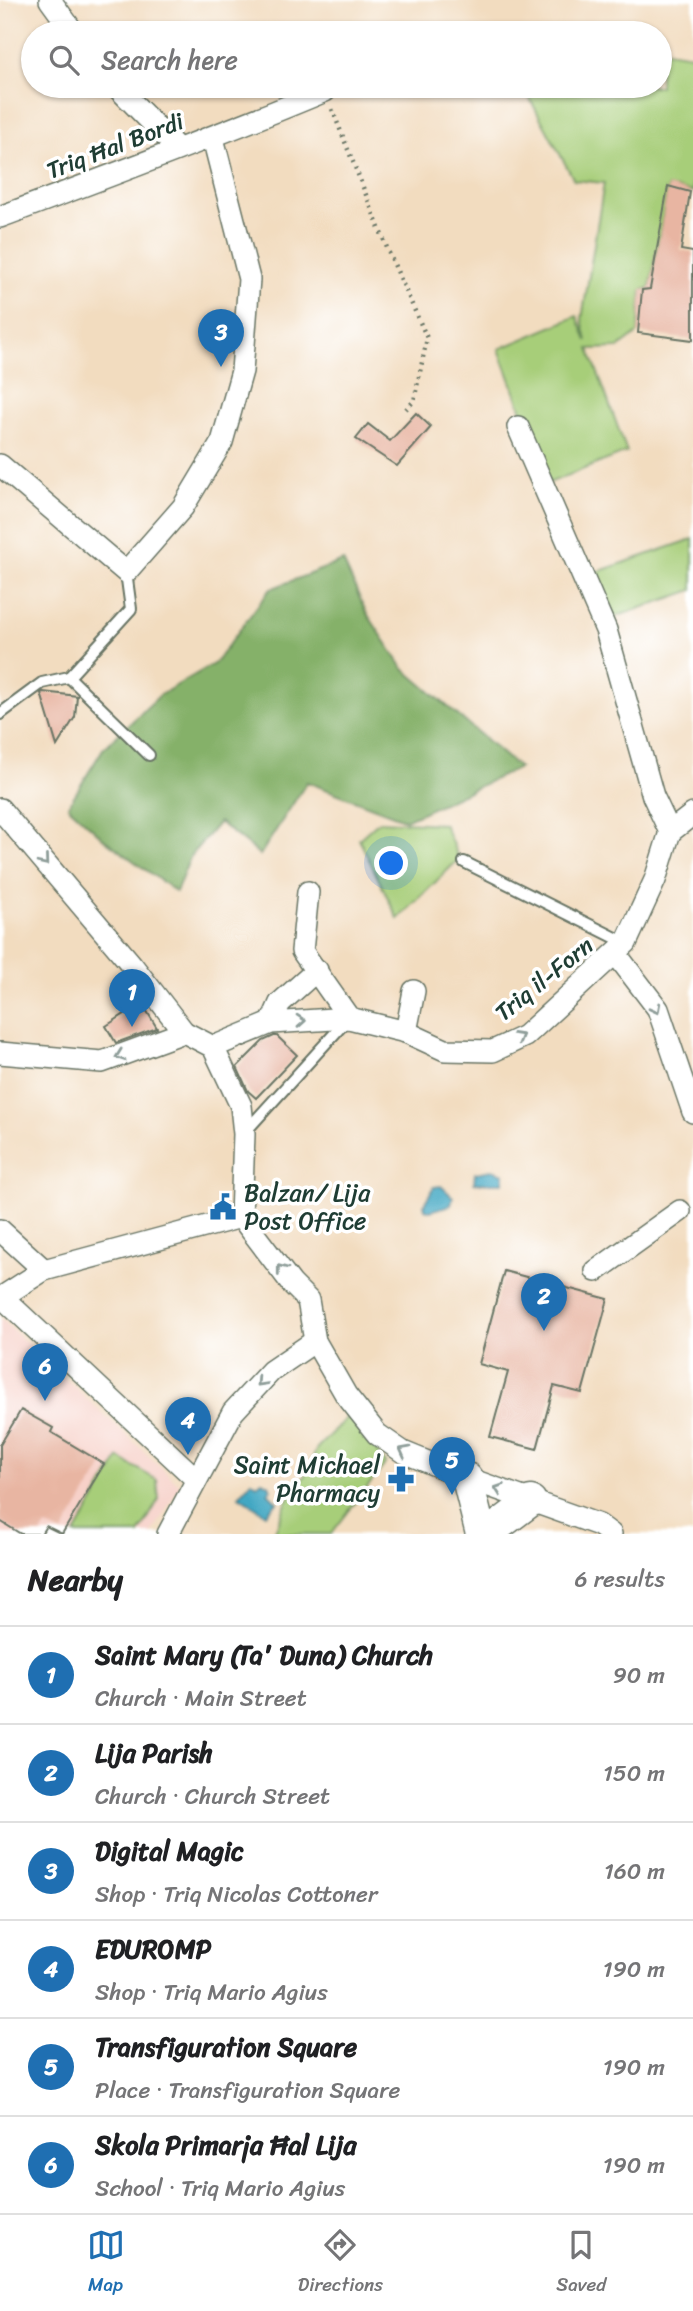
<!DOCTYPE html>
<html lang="en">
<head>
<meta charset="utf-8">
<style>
  body { margin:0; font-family:Sriracha,sans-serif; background:#f2f2f2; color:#202124 }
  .you { position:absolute; left:392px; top:864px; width:24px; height:24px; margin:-18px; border:5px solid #fff; border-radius:50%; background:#1a73e8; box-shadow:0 0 0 10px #1a73e833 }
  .badge { display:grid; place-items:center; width:46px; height:46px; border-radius:50%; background:#1f6fb2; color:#fff; font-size:23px; font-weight:700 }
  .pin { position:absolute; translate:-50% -58px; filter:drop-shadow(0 2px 4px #0008) }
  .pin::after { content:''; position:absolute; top:37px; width:24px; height:21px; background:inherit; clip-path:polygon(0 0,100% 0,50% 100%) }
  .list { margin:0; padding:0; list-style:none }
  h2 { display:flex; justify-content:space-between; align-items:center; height:91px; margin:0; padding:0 28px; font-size:30px }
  h2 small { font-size:23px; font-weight:400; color:#757577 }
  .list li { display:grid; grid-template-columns:46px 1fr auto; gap:21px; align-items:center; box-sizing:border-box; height:98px; padding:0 28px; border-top:2px solid #e0e0e0 }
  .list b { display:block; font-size:26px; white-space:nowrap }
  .list p { margin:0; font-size:23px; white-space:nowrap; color:#757577 }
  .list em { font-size:23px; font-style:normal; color:#757577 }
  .icon { flex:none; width:38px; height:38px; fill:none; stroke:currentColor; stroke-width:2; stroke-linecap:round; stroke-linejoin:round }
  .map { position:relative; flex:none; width:693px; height:1534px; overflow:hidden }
  .search { position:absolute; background:#fff; box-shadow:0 2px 5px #0004; left:21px; right:21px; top:21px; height:77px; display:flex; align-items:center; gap:18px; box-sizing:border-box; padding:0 24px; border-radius:38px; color:#757577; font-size:26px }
  .sheet { height:679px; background:#fff }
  nav { display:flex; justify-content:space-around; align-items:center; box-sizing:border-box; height:98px; border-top:2px solid #e0e0e0; background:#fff; font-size:19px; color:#757577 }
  nav a { display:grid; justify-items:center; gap:4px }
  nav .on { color:#1f6fb2 }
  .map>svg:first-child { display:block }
</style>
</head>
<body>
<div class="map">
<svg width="693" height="1534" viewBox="0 0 693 1534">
  <rect width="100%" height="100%" fill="#fff"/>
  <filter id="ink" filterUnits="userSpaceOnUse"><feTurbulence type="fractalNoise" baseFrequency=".0143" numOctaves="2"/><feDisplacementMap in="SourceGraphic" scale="14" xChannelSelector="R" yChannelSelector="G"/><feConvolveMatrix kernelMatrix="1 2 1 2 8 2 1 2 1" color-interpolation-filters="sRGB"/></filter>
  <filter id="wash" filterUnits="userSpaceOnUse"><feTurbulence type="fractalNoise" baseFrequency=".00686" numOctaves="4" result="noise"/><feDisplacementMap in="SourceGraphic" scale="28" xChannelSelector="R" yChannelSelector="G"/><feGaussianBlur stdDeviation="1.57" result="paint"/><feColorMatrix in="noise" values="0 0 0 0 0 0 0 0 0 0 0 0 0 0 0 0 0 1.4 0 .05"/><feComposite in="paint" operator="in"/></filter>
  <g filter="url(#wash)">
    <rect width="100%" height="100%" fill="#f2dcbf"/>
    <path fill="#f7d1c9" d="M0 1318 180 1485 152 1534H0Z"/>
    <g fill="#a7ce79" stroke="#638656" stroke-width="2">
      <path d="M660 50 693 55V192L668 187 650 288 642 290 638 333 618 348 589 349 627 452 549 483 499 349 577 316 587 341 582 319 604 183 574 180 523 86H660Z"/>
      <path d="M693 539V590L609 619 588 575Z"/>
      <path d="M379 821 444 824 459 859 398 919 359 839Z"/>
      <path d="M348 1416 386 1463 331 1534H274L287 1501 305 1475 317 1448Z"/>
      <path d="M119 1458 157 1480 159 1499 139 1534H75Z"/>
    </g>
    <path fill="#85b169" stroke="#52774e" stroke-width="2" d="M343 561 366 612 403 668 519 768 406 820 307 782 260 855 219 822 191 855 176 892 105 840 68 806 103 749 160 695 215 663 270 589Z"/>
    <g fill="#43a7c3" stroke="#31727c" stroke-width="2">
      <path d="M492 1170 504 1174 503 1183H474L475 1173Z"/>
      <path d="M441 1186 453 1197 451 1205 430 1211 425 1209 424 1204 434 1187Z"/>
      <path d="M252 1481 257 1485 262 1481 269 1484 271 1489 268 1493 277 1502 266 1514 239 1496Z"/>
    </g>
    <g id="blocks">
      <g fill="#e8b5a2">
        <path d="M668 186 690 192 681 250 693 252V340L638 333 642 290 650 289Z"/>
        <path d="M416 413 431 427 397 466 356 439 368 424 390 441Z"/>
        <path d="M43 692 77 696 75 717 57 746 41 693Z"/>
        <path d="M142 1003 157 1028 116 1043 106 1026Z"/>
        <path d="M274 1036H277L297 1055 256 1098 248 1091 237 1067 263 1041Z"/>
        <path d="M504 1271 608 1299 582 1393 554 1386 537 1449 490 1437 508 1372 479 1364Z"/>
        <path d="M21 1410 53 1428 51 1432 104 1464 62 1534 46 1526 41 1534H21L0 1521V1445Z"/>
      </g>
    </g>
  </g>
  <g filter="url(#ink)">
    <use href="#blocks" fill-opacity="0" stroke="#697565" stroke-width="2"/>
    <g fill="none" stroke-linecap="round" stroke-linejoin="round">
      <g stroke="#697565" stroke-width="14">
        <g id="lane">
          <path d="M69 677 131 609 126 572"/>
          <path d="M69 677 149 755"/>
          <path d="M0 714 42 683 69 677"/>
          <path d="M464 862 626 943"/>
          <path d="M245 1132 347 1020"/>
        </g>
      </g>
      <g stroke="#697565" stroke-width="24">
        <g id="street">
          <path d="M50 0 74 33"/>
          <path d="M116 86 178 149"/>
          <path d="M0 217C109 176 218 136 325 91"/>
          <path d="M518 427 606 630 653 796 670 832"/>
          <path d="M0 465 126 572 183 507 222 442 242 371 249 279 213 138"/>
          <path d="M0 809 132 965 184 1032 213 1047"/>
          <path d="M308 892 302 951 349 1018"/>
          <path d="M616 954 658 1009 693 1112"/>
          <path d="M271 1023 280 1003 317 970"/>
          <path d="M406 1032 414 991"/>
          <path d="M213 1047 241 1106 244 1134 241 1217 292 1284 308 1300 315 1341 346 1395 377 1434 403 1452 467 1478 599 1525 611 1534"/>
          <path d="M213 1047 271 1023 349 1018 406 1032 445 1050 493 1051 525 1036 626 943 655 880 670 832 693 814"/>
          <path d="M0 1053 102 1062 184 1032"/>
          <path d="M0 1230 44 1270"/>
          <path d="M596 1271 680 1211"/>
          <path d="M196 1479 2 1297 44 1270 241 1217"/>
          <path d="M168 1534 233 1412 271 1371 315 1341"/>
        </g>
      </g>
      <g stroke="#697565" stroke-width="33">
        <g id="secondary">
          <path d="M467 1478 481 1534"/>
          <path d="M487 1534 531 1501"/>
        </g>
      </g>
      <path stroke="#697565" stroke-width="4.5" stroke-dasharray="2 5" stroke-linecap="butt" d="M332 109 389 253 427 338 414 401 406 409"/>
      <use href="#lane" stroke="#fff" stroke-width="10"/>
      <use href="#street" stroke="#fff" stroke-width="21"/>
      <use href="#secondary" stroke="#fff" stroke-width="30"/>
    </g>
    <defs><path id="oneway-chevron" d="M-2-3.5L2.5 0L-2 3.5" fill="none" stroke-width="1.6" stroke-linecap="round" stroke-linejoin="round" transform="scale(1.75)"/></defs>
    <g stroke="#8f9e9a">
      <use href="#oneway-chevron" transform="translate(44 861) rotate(50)"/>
      <use href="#oneway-chevron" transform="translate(656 1009) rotate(62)"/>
      <use href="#oneway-chevron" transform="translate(301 1021) rotate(-4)"/>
      <use href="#oneway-chevron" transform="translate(519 1037) rotate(-30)"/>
      <use href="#oneway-chevron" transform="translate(120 1056) rotate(160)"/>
      <use href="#oneway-chevron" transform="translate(281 1269) rotate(-128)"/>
      <use href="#oneway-chevron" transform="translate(261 1382) rotate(133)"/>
      <use href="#oneway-chevron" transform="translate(404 1451) rotate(-152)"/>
      <use href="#oneway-chevron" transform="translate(499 1489) rotate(-161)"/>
    </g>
  </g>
  <defs>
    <g id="civic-bare" transform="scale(2.1)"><path d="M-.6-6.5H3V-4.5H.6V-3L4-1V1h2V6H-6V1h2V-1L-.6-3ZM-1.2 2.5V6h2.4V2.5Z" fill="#1f6fb2" stroke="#fff" stroke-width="2.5" paint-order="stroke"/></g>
    <g id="pharmacy-bare" transform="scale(2.1)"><path d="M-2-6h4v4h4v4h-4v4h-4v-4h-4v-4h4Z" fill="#1f6fb2" stroke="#fff" stroke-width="2.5" paint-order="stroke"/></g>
  </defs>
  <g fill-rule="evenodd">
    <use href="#civic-bare" x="223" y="1207"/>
    <use href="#pharmacy-bare" x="401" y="1479"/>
  </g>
  <g text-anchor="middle" stroke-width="7" stroke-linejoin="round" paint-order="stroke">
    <g font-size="24" fill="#1f3d34" stroke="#fff">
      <text transform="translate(115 146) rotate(-21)" y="8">Triq Ħal Bordi</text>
      <text transform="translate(544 979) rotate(-39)" y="8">Triq il-Forn</text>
    </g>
    <g font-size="24" fill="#1f3d34" stroke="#fff" text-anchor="start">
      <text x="244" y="1201">Balzan/ Lija<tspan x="244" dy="28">Post Office</tspan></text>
      <text x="380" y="1473" text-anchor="end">Saint Michael<tspan x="380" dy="28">Pharmacy</tspan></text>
    </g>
  </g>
</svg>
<div class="you"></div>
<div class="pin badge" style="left:132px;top:1027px">1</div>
<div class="pin badge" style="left:544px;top:1331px">2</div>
<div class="pin badge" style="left:221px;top:367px">3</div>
<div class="pin badge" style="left:188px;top:1455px">4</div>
<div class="pin badge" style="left:452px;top:1495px">5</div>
<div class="pin badge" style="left:45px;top:1401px">6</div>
<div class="search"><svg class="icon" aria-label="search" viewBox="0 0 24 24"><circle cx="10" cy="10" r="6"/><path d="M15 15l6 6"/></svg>Search here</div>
</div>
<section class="sheet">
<h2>Nearby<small>6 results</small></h2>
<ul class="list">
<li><span class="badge">1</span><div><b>Saint Mary (Ta' Duna) Church</b><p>Church · Main Street</p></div><em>90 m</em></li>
<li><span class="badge">2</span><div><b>Lija Parish</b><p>Church · Church Street</p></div><em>150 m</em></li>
<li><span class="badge">3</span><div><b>Digital Magic</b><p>Shop · Triq Nicolas Cottoner</p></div><em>160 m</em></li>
<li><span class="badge">4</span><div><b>EDUROMP</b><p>Shop · Triq Mario Agius</p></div><em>190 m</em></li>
<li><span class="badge">5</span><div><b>Transfiguration Square</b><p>Place · Transfiguration Square</p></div><em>190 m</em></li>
<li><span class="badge">6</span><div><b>Skola Primarja Ħal Lija</b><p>School · Triq Mario Agius</p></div><em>190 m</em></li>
</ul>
</section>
<nav>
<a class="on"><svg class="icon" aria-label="map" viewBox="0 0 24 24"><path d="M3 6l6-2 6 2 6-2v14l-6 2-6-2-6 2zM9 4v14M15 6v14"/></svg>Map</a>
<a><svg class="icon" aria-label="directions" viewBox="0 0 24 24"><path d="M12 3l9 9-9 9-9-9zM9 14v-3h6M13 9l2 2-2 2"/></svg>Directions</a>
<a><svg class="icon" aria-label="saved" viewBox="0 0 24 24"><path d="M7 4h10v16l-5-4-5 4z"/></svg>Saved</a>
</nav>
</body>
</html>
